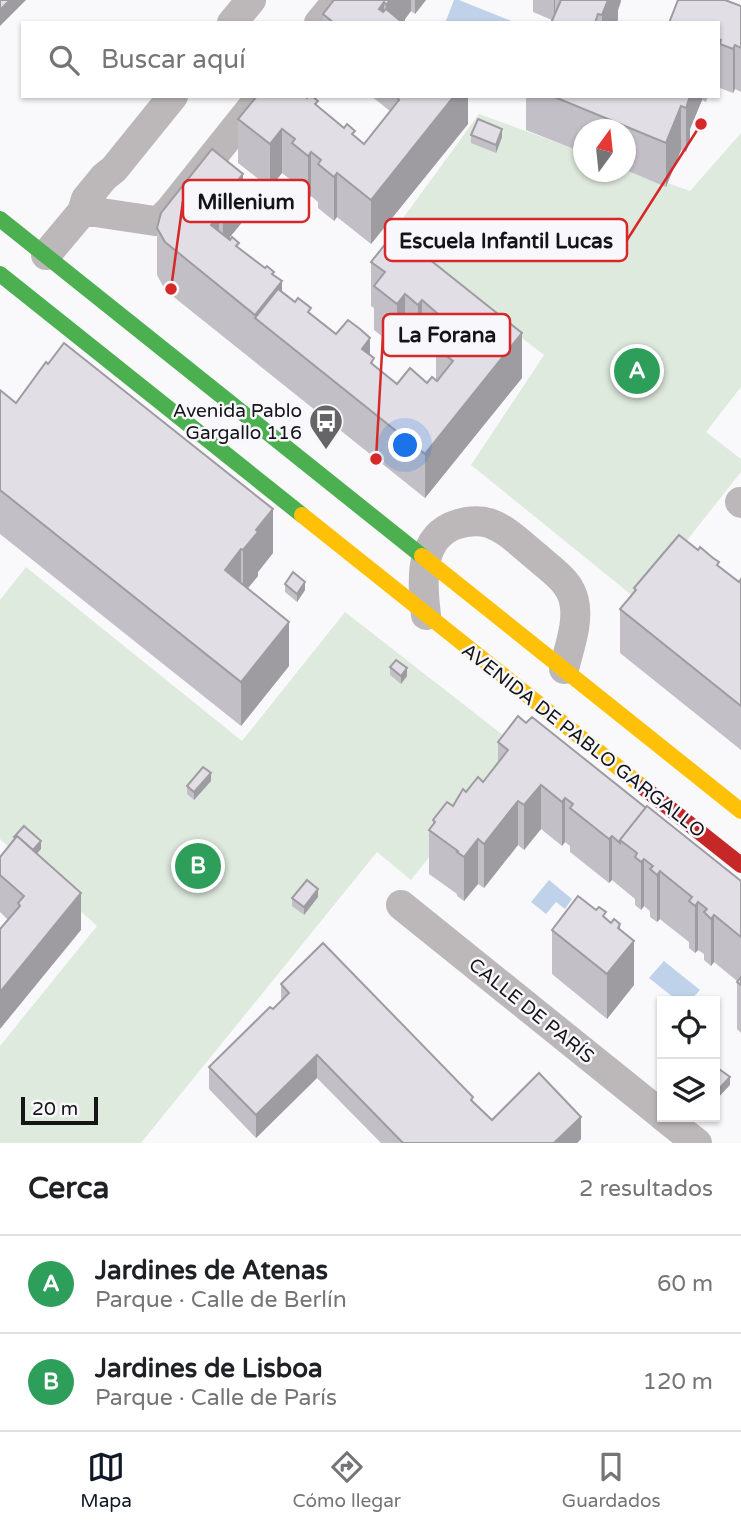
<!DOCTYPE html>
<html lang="es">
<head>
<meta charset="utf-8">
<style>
  body { margin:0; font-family:"Varela Round",sans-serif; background:#f2f2f2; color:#202124 }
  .controls { position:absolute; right:21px; bottom:21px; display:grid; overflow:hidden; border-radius:0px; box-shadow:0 2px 5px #0004 }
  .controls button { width:63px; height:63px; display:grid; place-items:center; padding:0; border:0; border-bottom:2px solid #e0e0e0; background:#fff; color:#202124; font:35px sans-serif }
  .compass { position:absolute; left:573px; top:119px; width:63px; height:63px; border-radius:50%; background:#fff; box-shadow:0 2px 5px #0004; rotate:15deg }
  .scale { position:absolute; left:21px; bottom:18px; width:77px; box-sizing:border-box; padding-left:7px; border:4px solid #151517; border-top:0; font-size:19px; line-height:24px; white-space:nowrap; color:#151517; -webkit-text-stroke:5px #f8f8fc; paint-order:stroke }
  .you { position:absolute; left:406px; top:446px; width:24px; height:24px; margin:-18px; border:5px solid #fff; border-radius:50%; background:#1a73e8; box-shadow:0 0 0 10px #1a73e833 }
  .badge { display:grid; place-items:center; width:46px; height:46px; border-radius:50%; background:#111827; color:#fff; font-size:23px; font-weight:700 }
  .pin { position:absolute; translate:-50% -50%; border:4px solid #fff; box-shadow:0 2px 7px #0006 }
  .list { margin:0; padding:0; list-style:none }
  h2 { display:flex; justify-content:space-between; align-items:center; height:91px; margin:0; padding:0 28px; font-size:30px }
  h2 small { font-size:23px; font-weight:400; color:#757577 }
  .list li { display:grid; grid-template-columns:46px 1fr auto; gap:21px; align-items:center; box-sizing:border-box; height:98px; padding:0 28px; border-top:2px solid #e0e0e0 }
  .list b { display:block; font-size:26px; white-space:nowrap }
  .list p { margin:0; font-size:23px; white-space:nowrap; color:#757577 }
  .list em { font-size:23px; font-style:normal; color:#757577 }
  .icon { flex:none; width:38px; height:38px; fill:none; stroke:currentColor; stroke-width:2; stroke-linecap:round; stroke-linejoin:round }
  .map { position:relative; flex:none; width:741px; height:1143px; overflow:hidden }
  .search { position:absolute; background:#fff; box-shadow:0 2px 5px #0004; left:21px; right:21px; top:21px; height:77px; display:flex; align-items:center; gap:18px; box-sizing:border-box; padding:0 24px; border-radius:0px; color:#757577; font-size:26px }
  .sheet { height:287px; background:#fff }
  nav { display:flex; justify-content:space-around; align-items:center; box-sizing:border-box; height:98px; border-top:2px solid #e0e0e0; background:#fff; font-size:19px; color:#757577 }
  nav a { display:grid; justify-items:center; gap:4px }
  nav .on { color:#111827 }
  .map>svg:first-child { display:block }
</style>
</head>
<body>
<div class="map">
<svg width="741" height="1143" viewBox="0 0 741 1143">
  <rect width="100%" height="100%" fill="#f9f9fb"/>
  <g fill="#dfeade">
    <path d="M479 114 583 152 584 172H626V168L690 191 741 133V387L706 432 741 459V472L639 601 471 465 544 355 390 236Z"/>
    <path d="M26 567 242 741 345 612 517 746 411 880 377 852 141 1143H0V1046L97 926 0 839V600Z"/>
  </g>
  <g fill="#c0d2e9">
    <path d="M454 0H459L516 23H445Z"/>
    <path d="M549 880 572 899 565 909 556 902 546 914 531 902Z"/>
    <path d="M664 961 700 990 690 1001H678L649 978Z"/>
  </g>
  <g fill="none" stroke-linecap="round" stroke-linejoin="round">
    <g stroke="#bcb8b9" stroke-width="30">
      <path d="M232 23 251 0"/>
      <path d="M319 23 338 0"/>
      <path d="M82 212H95L155 221 160 220 170 210 261 96"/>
      <path d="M46 255 82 212 86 199 104 177 114 169 173 96"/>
      <path d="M740 502 741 503"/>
      <path d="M426 615C422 583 418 536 458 524 468 521 479 520 489 523 507 529 522 545 537 557 551 570 570 581 574 601 579 622 569 648 564 669"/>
      <path d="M401 905 662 1115"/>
      <path d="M664 1117 697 1143"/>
    </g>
    <g stroke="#4caf50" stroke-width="16">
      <path d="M0 219 422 556"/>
      <path d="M0 274 302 515"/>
    </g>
    <g stroke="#ffc107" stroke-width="16">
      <path d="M302 515 644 788"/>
      <path d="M422 556 741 811"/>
    </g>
    <path stroke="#c62828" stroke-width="16" d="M644 788 741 865"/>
  </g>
  <g fill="#c2bfc6">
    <path d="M334 0H426L415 14 411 11 405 19V23H323V14Z"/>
    <path d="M533 0H621V2L618 10V19L617 23H551L552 20 533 12Z"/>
    <path d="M741 6V92L735 89 733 93 720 88V83H718V23Z"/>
    <path d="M371 96H468V124L371 244 337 217 334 221 318 208V202L311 196 308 200 292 187V181L282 173 270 188 238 163V119L318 107 364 144 390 111Z"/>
    <path d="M526 96H708L706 102 702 100 690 129V140L686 152 681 150 666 187 626 170V130H584V153L526 130Z"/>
    <path d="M471 135 502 137 496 153 471 143Z"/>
    <path d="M212 149 243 221 230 237V239L239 248 274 276 282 291 336 334 370 355 374 366 397 384 427 383 436 379V356L422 344 418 349 405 338 397 348 374 330V308L371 306V262L414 247 522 378 425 498 165 290 157 275V228Z"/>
    <path d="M0 390 16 403 273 553 258 572V576L248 588 289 666 241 726 0 534Z"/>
    <path d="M698 550 739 582 741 579V750L620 653V609L634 592V588Z"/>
    <path d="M285 584 305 590 297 602 285 592Z"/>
    <path d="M390 667 407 676 401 684 390 675Z"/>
    <path d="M526 723 646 808 741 881V1033L737 1029V981L714 962 711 966 704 960V954L698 950 695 953 689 948V942L661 920 660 919 657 922 650 917V911L644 906 641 910 635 905V899L612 880 609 883 570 852V846L565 842 562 846 541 829 524 850 518 845 484 888 478 884 464 901 457 896V894L429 874V830L433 824V820L453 806 466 792 483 782 498 764V742Z"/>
    <path d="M211 781 194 800 187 794V786Z"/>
    <path d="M14 837 41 849 37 853 81 930 8 920 0 912V857L14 840Z"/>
    <path d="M318 897 304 915 292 906V898Z"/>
    <path d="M606 918 620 930 634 985 607 1019 552 974V930Z"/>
    <path d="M281 984 473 1102 492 1120 581 1139 577 1143H381L317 1078 256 1138 209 1089V1067L281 1002Z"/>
  </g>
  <g fill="#9e9ba1">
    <path d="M10 0H26L0 26V10Z"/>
    <path d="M390 0H411V11L405 19V23H386V5Z"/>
    <path d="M415 0H426L415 14Z"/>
    <path d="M554 0H555V18L554 21Z"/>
    <path d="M608 0H621L618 10V19L617 23H602V15Z"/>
    <path d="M384 2V23L379 9Z"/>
    <path d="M735 45V89L733 93V49Z"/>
    <path d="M452 96H468V124L371 244V200Z"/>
    <path d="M686 96H702V100L690 129V140L686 152Z"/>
    <path d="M681 106V150L666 187V143Z"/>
    <path d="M282 129V173L270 188V144Z"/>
    <path d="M502 129V137L496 153V145Z"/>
    <path d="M311 152V196L308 200V156Z"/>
    <path d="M337 173V217L334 221V177Z"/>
    <path d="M243 174V221L230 237V245L223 255V207L226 195Z"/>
    <path d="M219 204V252L215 257 210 216Z"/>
    <path d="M274 272V290L282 281V329L255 318V362V315Z"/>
    <path d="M405 294V338L397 348V304Z"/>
    <path d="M422 300V344L418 349V305Z"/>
    <path d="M522 333V378L425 498V454Z"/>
    <path d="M370 338V382L362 349Z"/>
    <path d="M273 509V553L258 572V576L243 594V550L256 530Z"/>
    <path d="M241 549V593L225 570Z"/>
    <path d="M305 582V590L297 602V594Z"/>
    <path d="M289 622V666L241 726V682Z"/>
    <path d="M407 668V676L401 684V676Z"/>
    <path d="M211 773V781L194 800V792Z"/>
    <path d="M541 785V829L524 850V805Z"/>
    <path d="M565 798V842L562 846V802Z"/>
    <path d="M518 801V845L484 888V844Z"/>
    <path d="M612 836V880L609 883V839Z"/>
    <path d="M478 839V884L464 901V857Z"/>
    <path d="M41 841V849L31 860V852Z"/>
    <path d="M644 859V906L641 910V862Z"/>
    <path d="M660 871V919L657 922V875Z"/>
    <path d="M318 889V897L304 915V907Z"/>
    <path d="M81 893V930L0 1029V992Z"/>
    <path d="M698 902V950L695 953V906Z"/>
    <path d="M714 915V962L711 966V919Z"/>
    <path d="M620 924V958L634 941V985L607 1019V974L618 928Z"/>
    <path d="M317 1055V1078L256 1138V1115Z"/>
    <path d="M730 1077V1085L715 1101V1093Z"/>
    <path d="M581 1117V1139L577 1143H554Z"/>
  </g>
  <g fill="#e2dee6" stroke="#9e9ba1" stroke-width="2">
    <path d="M0 0H10L0 10Z"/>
    <path d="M334 0H390L386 5 384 2 379 9 383 12 386 9 403 23H334L323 14Z"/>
    <path d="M561 0H608L602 15 598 14 595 23H551Z"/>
    <path d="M678 0H725L741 6V48L735 45 733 49 720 44 721 40 718 39V23H669Z"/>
    <path d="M257 96H304L307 98 308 96H312L318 101 315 104 344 128 347 124 355 131 352 134 364 144 399 100 396 96H454L371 200 337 173 334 177 318 164 321 160 311 152 308 156 292 143 295 139 282 129 270 144 238 119Z"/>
    <path d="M552 96H690L686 108 681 106 666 143Z"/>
    <path d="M478 119 502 129 496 145 471 135Z"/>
    <path d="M212 149 243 174 226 195 230 198 223 207 219 204 210 216 215 220 211 225 230 240 232 237 239 243 236 246 265 268 267 266 274 272 272 274 282 281 255 315 165 242 157 228 161 213Z"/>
    <path d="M395 232 522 333 425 454 255 318 278 289 295 302 298 298 311 308 308 312 336 334 348 320 360 329 370 338 362 349 374 358 371 363 397 384 410 368 427 383 432 377 437 381 453 361 448 357 453 350 436 336 447 322 422 300 418 305 405 294 397 304 374 286 385 272 371 262Z"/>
    <path d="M64 343 273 509 256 530 258 532 243 550 241 549 225 570 289 622 241 682 0 490V390L16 403 46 362 48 364Z"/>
    <path d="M679 535 698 550 700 547 713 558 719 562 717 565 739 582 741 579V706L620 609 636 590 634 588Z"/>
    <path d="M293 572 305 582 297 594 285 584Z"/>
    <path d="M396 660 407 668 401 676 390 667Z"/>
    <path d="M518 716 526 723 532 717 646 808 620 840V843L612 836 609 839 570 808 573 804 565 798 562 802 541 785 524 805 518 801 484 844 478 839 464 857 457 852 458 851 429 830 435 822 433 820 447 802 453 806 463 789 466 792 478 777 483 782 508 750 498 742Z"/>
    <path d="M203 767 211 773 194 792 187 786Z"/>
    <path d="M647 806 741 881V937L714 915 711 919 704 912 707 909 698 902 695 906 689 901 692 897 661 872 660 871 657 875 650 869 653 866 644 859 641 862 635 857 637 853 620 840Z"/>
    <path d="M24 826 41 841 33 850 17 836 15 838 14 837Z"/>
    <path d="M17 836 81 893 0 992V929L20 906 18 903 24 896 0 875V857Z"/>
    <path d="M307 880 318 889 304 907 292 898Z"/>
    <path d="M578 896 596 910 599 907 606 912 603 916 611 923 614 919 620 924 618 928 634 941 607 974 552 930Z"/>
    <path d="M323 943 473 1097 471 1100 492 1120 539 1073 581 1117 554 1143H403L317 1055 256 1115 209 1067 270 1007 273 1009 289 993 281 984Z"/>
    <path d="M741 977V985L737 982Z"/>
    <path d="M719 1069 730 1077 715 1093V1074Z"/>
  </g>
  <defs>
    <g id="bus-pin" transform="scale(1.75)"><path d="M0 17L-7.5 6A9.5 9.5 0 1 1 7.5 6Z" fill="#656567" stroke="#f8f8fc"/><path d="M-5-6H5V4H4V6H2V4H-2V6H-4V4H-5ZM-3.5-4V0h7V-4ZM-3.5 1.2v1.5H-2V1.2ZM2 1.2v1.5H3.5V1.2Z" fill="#fff"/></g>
  </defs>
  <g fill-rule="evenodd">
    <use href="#bus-pin" x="326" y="421"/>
  </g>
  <g text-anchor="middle" stroke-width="5" stroke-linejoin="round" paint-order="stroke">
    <g font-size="19" fill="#151517" stroke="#f8f8fc" text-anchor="end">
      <text x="302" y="417">Avenida Pablo<tspan x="302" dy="22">Gargallo 116</tspan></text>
    </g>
    <g font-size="19" fill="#151517" stroke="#f8f8fc">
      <text transform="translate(584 740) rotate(38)" y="7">AVENIDA DE PABLO GARGALLO</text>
      <text transform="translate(532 1010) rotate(39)" y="7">CALLE DE PARÍS</text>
    </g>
  </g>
  <path fill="none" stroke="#d62828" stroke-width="2.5" d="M171 289L183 201M701 124L627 240M376 459L383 335"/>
  <g fill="#d62828" stroke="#f8f8fc" stroke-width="2.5">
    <circle cx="171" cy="289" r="7"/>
    <circle cx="701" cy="124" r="7"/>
    <circle cx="376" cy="459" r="7"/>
  </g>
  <g fill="#f8f8fc" stroke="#d62828" stroke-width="2.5">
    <rect x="183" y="180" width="126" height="42" rx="7"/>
    <rect x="385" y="219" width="242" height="42" rx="7"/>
    <rect x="383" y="314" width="127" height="42" rx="7"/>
  </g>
  <g font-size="21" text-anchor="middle" font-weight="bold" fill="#151517">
    <text x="246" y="209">Millenium</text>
    <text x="506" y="248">Escuela Infantil Lucas</text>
    <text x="447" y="342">La Forana</text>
  </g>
</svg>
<div class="controls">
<button><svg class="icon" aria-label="locate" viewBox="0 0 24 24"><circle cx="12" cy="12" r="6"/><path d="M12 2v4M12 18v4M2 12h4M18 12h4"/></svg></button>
<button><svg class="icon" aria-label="layers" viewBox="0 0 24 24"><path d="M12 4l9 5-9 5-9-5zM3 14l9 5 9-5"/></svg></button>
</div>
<svg class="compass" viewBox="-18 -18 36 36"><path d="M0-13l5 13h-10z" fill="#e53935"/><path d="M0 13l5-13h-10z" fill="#757577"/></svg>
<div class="scale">20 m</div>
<div class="you"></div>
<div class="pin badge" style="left:637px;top:371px;background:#2e9e5b">A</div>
<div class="pin badge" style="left:198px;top:866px;background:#2e9e5b">B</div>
<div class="search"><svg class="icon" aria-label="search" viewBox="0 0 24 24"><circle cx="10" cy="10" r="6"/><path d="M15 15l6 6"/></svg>Buscar aquí</div>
</div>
<section class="sheet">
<h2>Cerca<small>2 resultados</small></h2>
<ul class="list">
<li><span class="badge" style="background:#2e9e5b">A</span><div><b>Jardines de Atenas</b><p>Parque · Calle de Berlín</p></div><em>60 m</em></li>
<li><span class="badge" style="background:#2e9e5b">B</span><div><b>Jardines de Lisboa</b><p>Parque · Calle de París</p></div><em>120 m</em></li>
</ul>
</section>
<nav>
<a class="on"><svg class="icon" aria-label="map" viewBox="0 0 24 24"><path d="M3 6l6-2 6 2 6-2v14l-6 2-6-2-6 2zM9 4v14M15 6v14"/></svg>Mapa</a>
<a><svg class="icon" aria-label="directions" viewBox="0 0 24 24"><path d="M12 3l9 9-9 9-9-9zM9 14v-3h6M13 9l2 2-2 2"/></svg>Cómo llegar</a>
<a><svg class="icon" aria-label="saved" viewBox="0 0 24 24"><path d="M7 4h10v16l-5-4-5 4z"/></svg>Guardados</a>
</nav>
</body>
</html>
